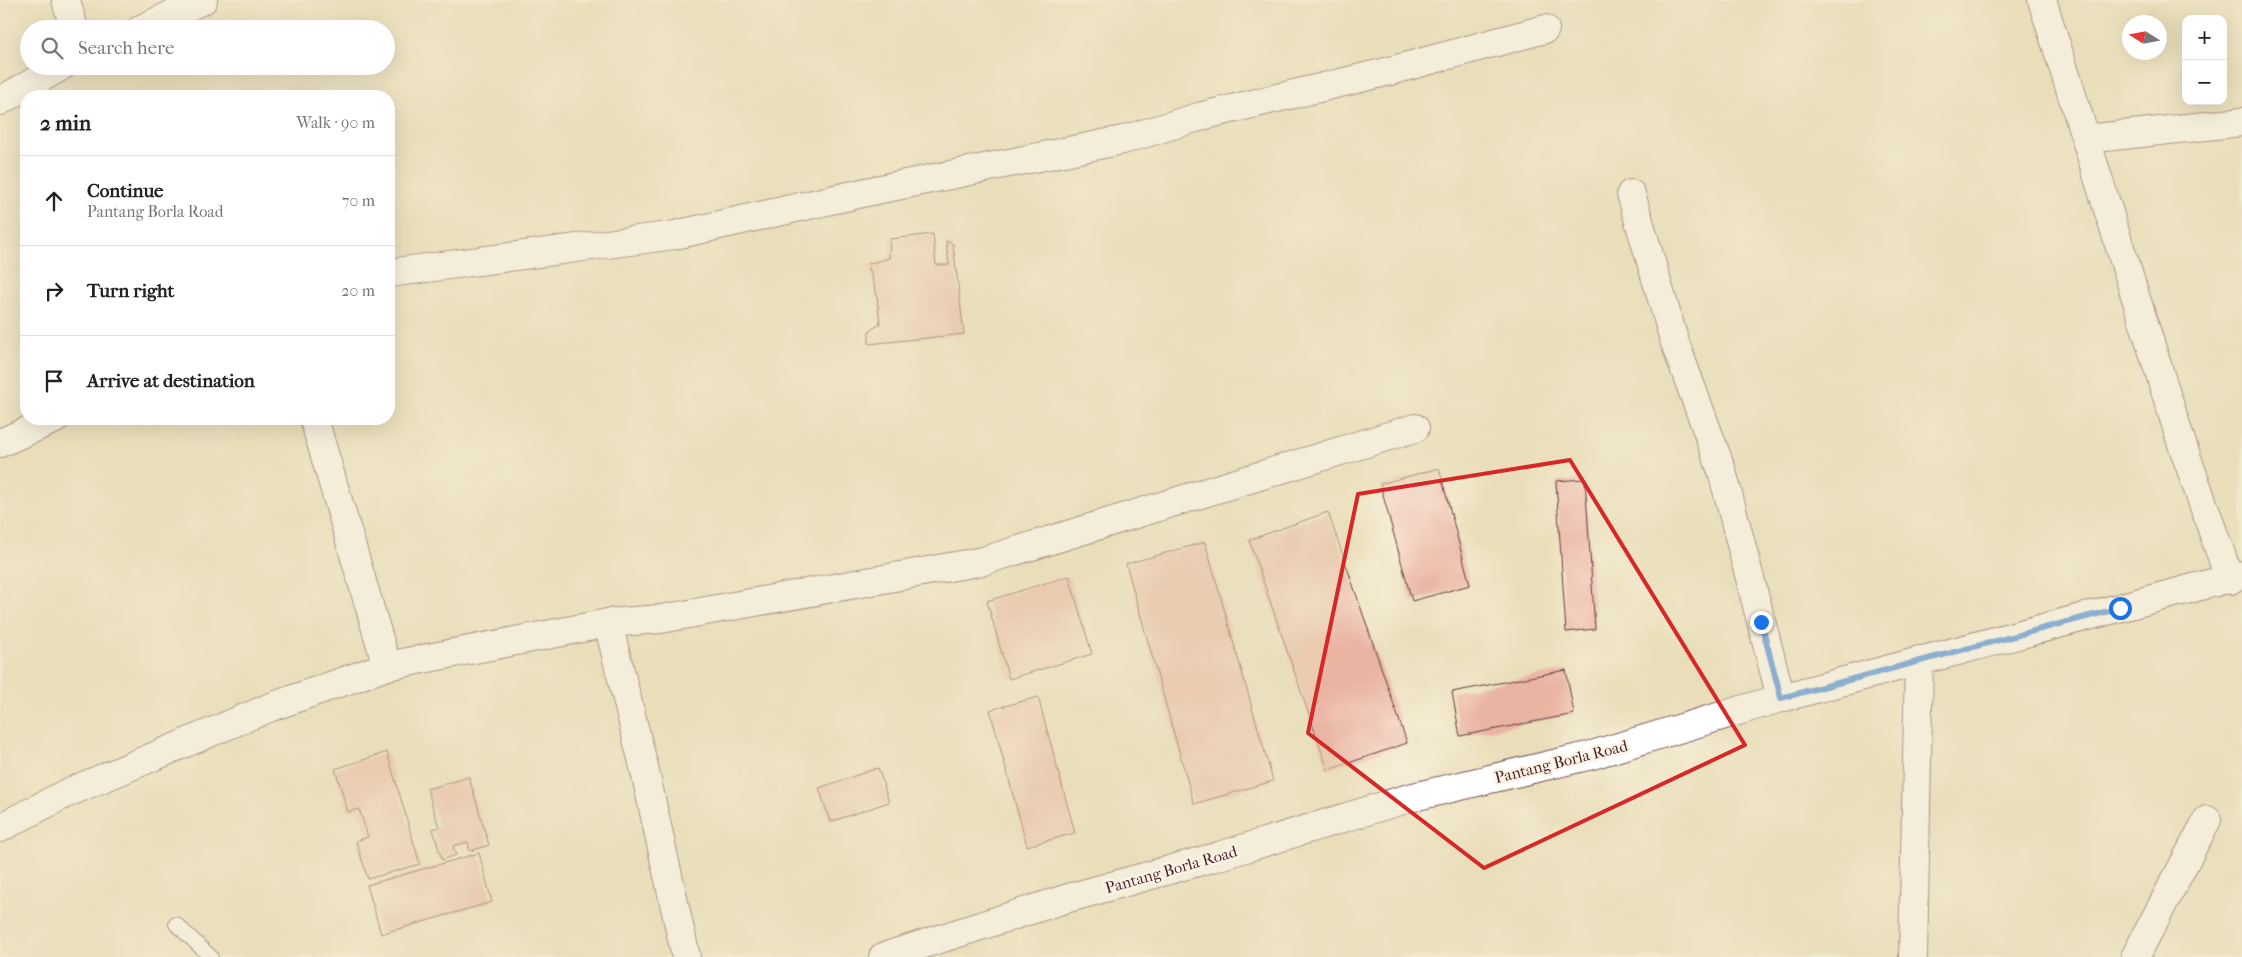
<!DOCTYPE html>
<html lang="en">
<head>
<meta charset="utf-8">
<style>
  body { margin:0; font-family:"IM FELL French Canon",serif; background:#f2f2f2; color:#222 }
  .controls { position:absolute; right:15px; top:15px; display:grid; overflow:hidden; border-radius:10px; box-shadow:0 5px 20px #0002 }
  .controls button { width:45px; height:45px; display:grid; place-items:center; padding:0; border:0; border-bottom:1px solid #e0e0e0; background:#fff; color:#222; font:25px sans-serif }
  .compass { position:absolute; left:2122px; top:15px; width:45px; height:45px; border-radius:50%; background:#fff; box-shadow:0 5px 20px #0002; rotate:281deg }
  .stop { position:absolute; width:15px; height:15px; margin:-11px; border:4px solid #1a73e8; border-radius:50%; background:#fff }
  .stop.end { background:#1a73e8; border-color:#fff; box-shadow:0 1px 5px #0008 }
  .list { margin:0; padding:0; list-style:none }
  h2 { display:flex; justify-content:space-between; align-items:center; height:65px; margin:0; padding:0 20px; font-size:21px }
  h2 small { font-size:16px; font-weight:400; color:#767676 }
  .list li { display:grid; grid-template-columns:32px 1fr auto; gap:15px; align-items:center; box-sizing:border-box; height:90px; padding:0 20px; border-top:1px solid #e0e0e0 }
  .list b { display:block; font-size:19px; white-space:nowrap }
  .list p { margin:0; font-size:16px; white-space:nowrap; color:#767676 }
  .list em { font-size:16px; font-style:normal; color:#767676 }
  .icon { flex:none; width:28px; height:28px; fill:none; stroke:currentColor; stroke-width:2; stroke-linecap:round; stroke-linejoin:round }
  .map { position:relative; flex:none; width:2242px; height:957px; overflow:hidden }
  .search { position:absolute; background:#fff; box-shadow:0 5px 20px #0002; left:20px; top:20px; width:375px; height:55px; display:flex; align-items:center; gap:12px; box-sizing:border-box; padding:0 18px; border-radius:28px; color:#767676; font-size:19px }
  .panel { position:absolute; background:#fff; box-shadow:0 5px 20px #0002; left:20px; top:90px; width:375px; height:335px; border-radius:20px }
  .map>svg:first-child { display:block }
</style>
</head>
<body>
<div class="map">
<svg width="2242" height="957" viewBox="0 0 2242 957">
  <rect width="100%" height="100%" fill="#fcf5e5"/>
  <filter id="ink" filterUnits="userSpaceOnUse"><feTurbulence type="fractalNoise" baseFrequency=".02" numOctaves="2"/><feDisplacementMap in="SourceGraphic" scale="10" xChannelSelector="R" yChannelSelector="G"/><feConvolveMatrix kernelMatrix="1 2 1 2 8 2 1 2 1" color-interpolation-filters="sRGB"/></filter>
  <filter id="wash" filterUnits="userSpaceOnUse"><feTurbulence type="fractalNoise" baseFrequency=".0096" numOctaves="4" result="noise"/><feDisplacementMap in="SourceGraphic" scale="20" xChannelSelector="R" yChannelSelector="G"/><feGaussianBlur stdDeviation="1.12" result="paint"/><feColorMatrix in="noise" values="0 0 0 0 0 0 0 0 0 0 0 0 0 0 0 0 0 1.4 0 .05"/><feComposite in="paint" operator="in"/></filter>
  <g filter="url(#wash)">
    <rect width="100%" height="100%" fill="#eadeba"/>
    <g id="blocks">
      <g fill="#eab4a3">
        <path d="M933 234 936 265H949L946 241 953 244 964 334 869 344V331L880 324 877 296 868 264 889 258 890 239Z"/>
        <path d="M1439 468 1470 585 1412 601 1380 484Z"/>
        <path d="M1585 479 1595 629 1566 632 1556 481Z"/>
        <path d="M1328 512 1407 743 1328 770 1249 540Z"/>
        <path d="M1205 542 1273 781 1194 804 1126 564Z"/>
        <path d="M1069 576 1092 654 1009 679 987 601Z"/>
        <path d="M1566 670 1574 714 1460 736 1452 692Z"/>
        <path d="M1038 697 1075 833 1027 846 990 710Z"/>
        <path d="M387 752 420 864 368 879 356 841 368 837 359 809 348 812 335 769Z"/>
        <path d="M878 768 889 802 830 822 819 788Z"/>
        <path d="M469 777 489 845 470 851 468 842 453 846 456 855 442 860 433 829 439 827 427 789Z"/>
        <path d="M479 853 492 902 381 934 367 885Z"/>
      </g>
    </g>
  </g>
  <g filter="url(#ink)">
    <use href="#blocks" fill-opacity="0" stroke="#623c40" stroke-width="1"/>
    <g fill="none" stroke-linecap="round" stroke-linejoin="round">
      <g stroke="#623c40" stroke-width="16">
        <path id="service" d="M176 924 211 957"/>
      </g>
      <g stroke="#623c40" stroke-width="30">
        <g id="minor">
          <path d="M66 0 74 29"/>
          <path d="M2042 0 2181 441 2230 580"/>
          <path d="M141 29 203 0"/>
          <path d="M0 101 62 66"/>
          <path d="M2086 139 2242 122"/>
          <path d="M1631 194 1675 343 1722 471 1781 698"/>
          <path d="M389 273 675 235 871 191 1123 140 1202 116 1386 72 1545 29"/>
          <path d="M314 419 387 666"/>
          <path d="M0 443 55 419"/>
          <path d="M608 623 644 767 686 957"/>
          <path d="M0 828 65 794 271 707 387 666 608 623 661 619 983 561 1415 428"/>
          <path d="M1913 957 1919 660"/>
          <path d="M2135 957 2207 820"/>
        </g>
      </g>
      <g stroke="#623c40" stroke-width="30">
        <path id="tertiary" d="M883 957 1065 899 1219 856 1409 798 1592 755 1781 698 2242 575"/>
      </g>
      <use href="#service" stroke="#fff" stroke-width="14"/>
      <use href="#minor" stroke="#fff" stroke-width="28"/>
      <use href="#tertiary" stroke="#fff" stroke-width="28"/>
    </g>
  </g>
  <g fill="none" stroke-linecap="round" stroke-linejoin="round" filter="url(#ink)">
    <path stroke="#1a73e8" stroke-width="6" d="M1761 622 1781 698 2120 608"/>
  </g>
  <path d="M0 0H2242V957H0ZM1570 460 1745 745 1484 868 1308 733 1358 494Z" fill="#eadeba" fill-opacity=".55" fill-rule="evenodd"/>
  <path fill="none" stroke="#d62828" stroke-width="4" stroke-linejoin="round" d="M1570 460 1745 745 1484 868 1308 733 1358 494Z"/>
  <g text-anchor="middle" stroke-width="5" stroke-linejoin="round" paint-order="stroke">
    <g font-size="16" fill="#4a1f2b" stroke="#fcf5e5">
      <text transform="translate(1561 761) rotate(-14)" y="6">Pantang Borla Road</text>
      <text transform="translate(1171 869) rotate(-16)" y="6">Pantang Borla Road</text>
    </g>
  </g>
</svg>
<div class="controls">
<button>+</button>
<button>−</button>
</div>
<svg class="compass" viewBox="-18 -18 36 36"><path d="M0-13l5 13h-10z" fill="#e53935"/><path d="M0 13l5-13h-10z" fill="#767676"/></svg>
<div class="stop" style="left:2120px;top:608px"></div>
<div class="stop end" style="left:1761px;top:622px"></div>
<div class="search"><svg class="icon" aria-label="search" viewBox="0 0 24 24"><circle cx="10" cy="10" r="6"/><path d="M15 15l6 6"/></svg>Search here</div>
<section class="panel">
<h2>2 min<small>Walk · 90 m</small></h2>
<ul class="list">
<li><svg class="icon" aria-label="ahead" viewBox="0 0 24 24"><path d="M12 20V5M6 11l6-6 6 6"/></svg><div><b>Continue</b><p>Pantang Borla Road</p></div><em>70 m</em></li>
<li><svg class="icon" aria-label="right" viewBox="0 0 24 24"><path d="M7 20v-9h11M14 6l5 5-5 5"/></svg><div><b>Turn right</b></div><em>20 m</em></li>
<li><svg class="icon" aria-label="arrive" viewBox="0 0 24 24"><path d="M6 21V4h12l-3 4 3 4H6"/></svg><div><b>Arrive at destination</b></div></li>
</ul>
</section>
</div>
</body>
</html>
